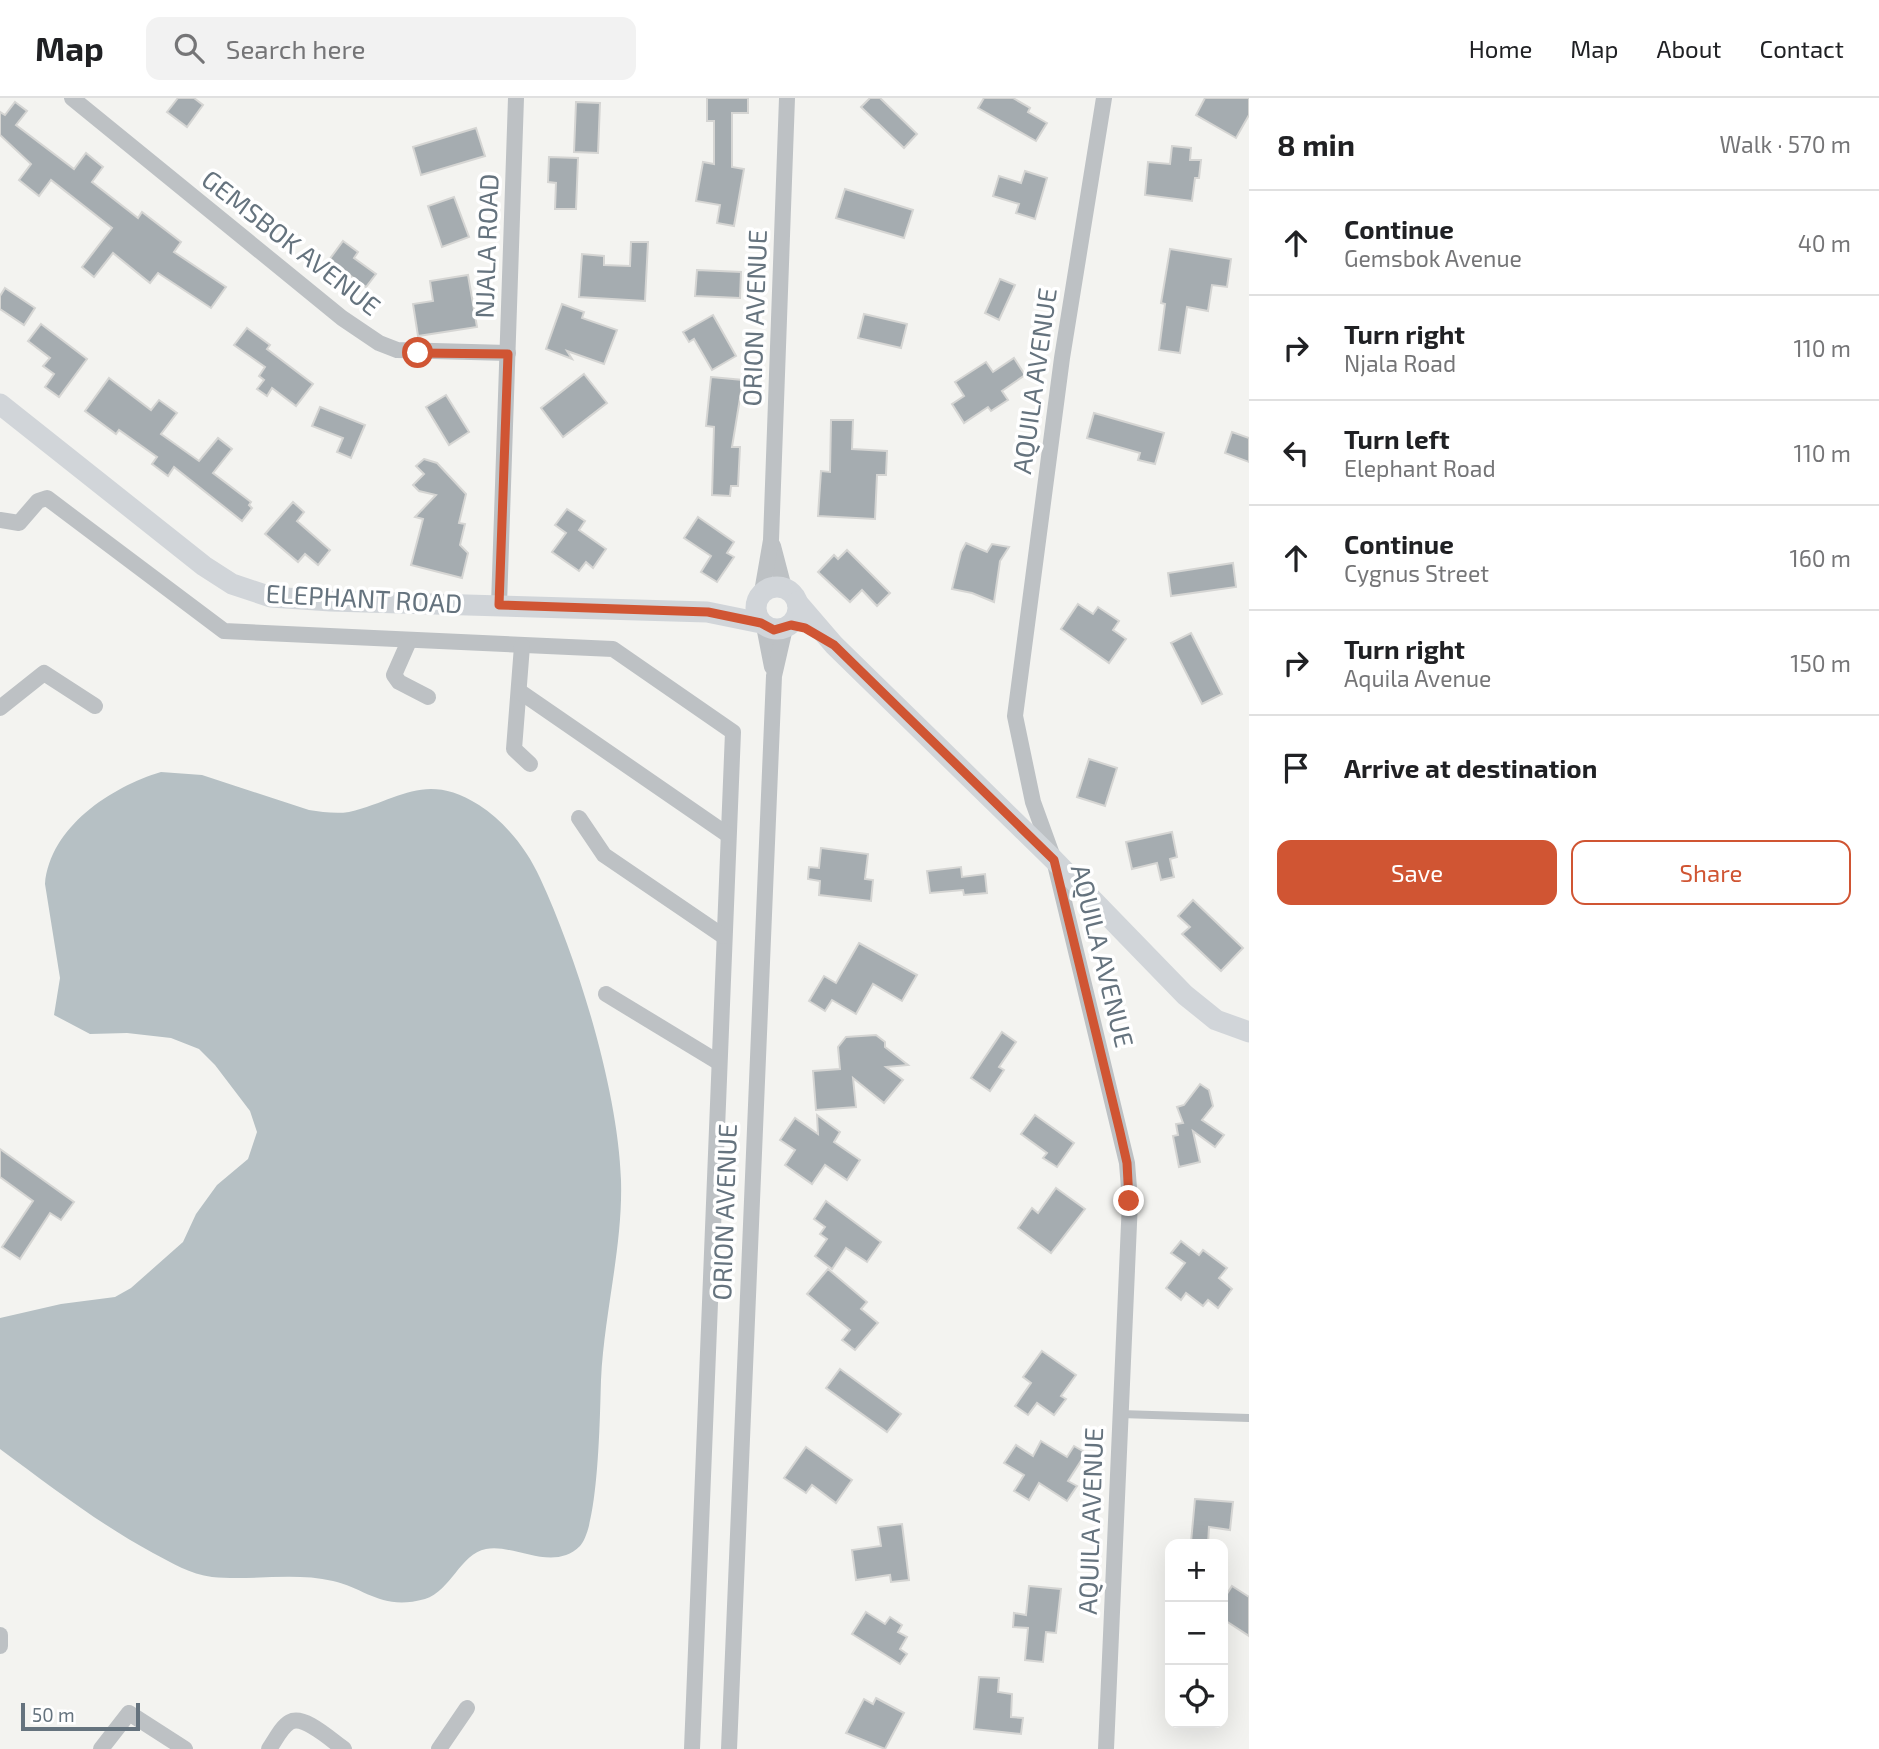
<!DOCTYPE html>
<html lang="en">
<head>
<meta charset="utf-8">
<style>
  body { margin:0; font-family:"Exo 2",sans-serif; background:#f2f2f2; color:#202124 }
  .controls { position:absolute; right:21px; bottom:21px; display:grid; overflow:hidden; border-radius:14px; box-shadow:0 7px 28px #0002 }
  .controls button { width:63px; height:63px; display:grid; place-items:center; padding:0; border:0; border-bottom:2px solid #e0e0e0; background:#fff; color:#202124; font:35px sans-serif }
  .scale { position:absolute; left:21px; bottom:18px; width:119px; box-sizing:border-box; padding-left:7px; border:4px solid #65737e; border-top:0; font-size:19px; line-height:24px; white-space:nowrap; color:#65737e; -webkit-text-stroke:5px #fff; paint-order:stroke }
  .stop { position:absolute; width:21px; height:21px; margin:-16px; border:5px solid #d05533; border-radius:50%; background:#fff }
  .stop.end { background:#d05533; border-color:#fff; box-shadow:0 2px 7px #0008 }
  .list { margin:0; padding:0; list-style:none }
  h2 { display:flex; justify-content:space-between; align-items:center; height:91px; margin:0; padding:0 28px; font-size:30px }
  h2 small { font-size:23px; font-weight:400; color:#757577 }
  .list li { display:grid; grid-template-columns:46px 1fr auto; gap:21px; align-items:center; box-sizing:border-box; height:105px; padding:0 28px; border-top:2px solid #e0e0e0 }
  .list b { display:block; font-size:26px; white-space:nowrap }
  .list p { margin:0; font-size:23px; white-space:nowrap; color:#757577 }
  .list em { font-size:23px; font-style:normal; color:#757577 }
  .actions { display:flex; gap:14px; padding:21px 28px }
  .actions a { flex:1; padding:16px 0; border:2px solid #d05533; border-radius:14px; text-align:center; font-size:24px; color:#d05533 }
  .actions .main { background:#d05533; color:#fff }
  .icon { flex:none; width:38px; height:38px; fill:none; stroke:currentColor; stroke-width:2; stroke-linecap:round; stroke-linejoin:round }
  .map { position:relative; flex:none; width:1249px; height:1651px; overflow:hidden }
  header { display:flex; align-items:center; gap:42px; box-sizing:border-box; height:98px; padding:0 35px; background:#fff; border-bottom:2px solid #e0e0e0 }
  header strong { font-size:33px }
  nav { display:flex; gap:38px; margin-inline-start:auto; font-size:24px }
  .search { width:490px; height:63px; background:#f2f2f2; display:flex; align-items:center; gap:18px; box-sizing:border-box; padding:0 24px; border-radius:14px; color:#757577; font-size:26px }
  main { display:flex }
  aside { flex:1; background:#fff }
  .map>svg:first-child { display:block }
</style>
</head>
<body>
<header>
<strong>Map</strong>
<div class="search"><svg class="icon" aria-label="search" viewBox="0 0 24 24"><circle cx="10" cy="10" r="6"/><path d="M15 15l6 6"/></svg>Search here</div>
<nav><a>Home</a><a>Map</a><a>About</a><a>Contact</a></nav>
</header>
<main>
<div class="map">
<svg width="1249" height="1651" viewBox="0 0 1249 1651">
  <rect width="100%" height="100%" fill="#f3f3f0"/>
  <path fill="#b6c0c4" d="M161 674 202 677 309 712C322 714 336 716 349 714 400 702 425 673 479 707 505 724 527 751 540 780 578 862 618 992 621 1082 623 1148 604 1216 601 1282 600 1314 599 1428 580 1448 553 1475 513 1445 486 1451 460 1456 451 1493 425 1501 382 1513 367 1491 333 1483 294 1474 251 1483 212 1479 190 1476 172 1465 153 1455 98 1425 50 1388 0 1351V1220L61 1206 115 1199 131 1190 183 1144 196 1116 217 1087 248 1061 257 1034 250 1013 215 967 199 951 171 940 127 935 90 936 54 917 60 880 45 786C50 729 111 689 161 674Z"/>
  <g fill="#a5acb0" stroke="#d5d5d3" stroke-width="2">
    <path d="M178 0H194L203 7 187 29 167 14Z"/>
    <path d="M707 0H748V15H732V69L744 71 734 128 717 125 720 107 696 103 703 64 714 66V23H707Z"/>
    <path d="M870 0H880L917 36 904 50 861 9Z"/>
    <path d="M984 0H1013L1030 10 1028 14 1047 25 1036 43 978 10Z"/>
    <path d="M1205 0H1249V17L1236 40 1196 17Z"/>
    <path d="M15 4 27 13 16 27 74 71 86 55 103 69 92 84 138 120 142 114 181 144 174 154 226 189 211 210 158 175 150 185 113 155 94 179 82 169 112 130 51 82 39 98 19 82 31 66 0 37V14L5 17Z"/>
    <path d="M576 4 600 5 598 55 574 54Z"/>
    <path d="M476 30 485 58 421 77 413 49Z"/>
    <path d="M1172 48 1191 50 1190 62H1201L1199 80H1195L1192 103 1145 97 1148 64 1170 66Z"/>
    <path d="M549 59 578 60 576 111H555L556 85 548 84Z"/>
    <path d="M1025 73 1047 80 1035 121 1016 115 1019 106 993 98 999 78 1021 85Z"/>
    <path d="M845 91 913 112 904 140 836 120Z"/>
    <path d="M454 99 469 139 442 149 428 108Z"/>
    <path d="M343 143 358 154 354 160 376 176 366 189 329 162Z"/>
    <path d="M631 144H648L645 203 579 199 582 156 604 158V167L630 168Z"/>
    <path d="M1170 151 1231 161 1227 189 1212 187 1208 213 1187 209 1180 255 1159 252 1165 206 1161 205Z"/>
    <path d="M697 172 741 174 740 200 695 198Z"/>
    <path d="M468 177 477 229 418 238 413 206 433 203 430 183Z"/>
    <path d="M1000 181 1015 187 999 222 985 215Z"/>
    <path d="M5 190 35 210 24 227 0 211V198Z"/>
    <path d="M562 206 584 214 582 220 617 232 604 266 567 253 572 261 546 251Z"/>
    <path d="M864 216 907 226 901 250 858 240Z"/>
    <path d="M713 217 736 258 712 272 694 241 689 244 683 234Z"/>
    <path d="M41 226 87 261 59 299 45 289 54 276 43 268 50 260 28 243Z"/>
    <path d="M247 230 270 247 267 251 313 286 296 308 272 290 267 298 257 291 264 282 259 278 265 269 234 247Z"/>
    <path d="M1014 260 1025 277 1002 293 1008 302 991 313 988 309 964 325 952 306 964 298 955 284 986 264 993 274Z"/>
    <path d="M584 276 607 305 563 339 541 310Z"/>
    <path d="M711 279 743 282 732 349H740L738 388H731L730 398 712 397 714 329 706 328Z"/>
    <path d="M109 280 151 312 159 302 177 315 161 336 199 363 218 340 232 351 213 375 251 404 249 407 252 410 242 423 174 369 168 378 152 366 157 359 119 332 116 336 85 313Z"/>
    <path d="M446 297 469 334 449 347 426 309Z"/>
    <path d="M320 309 365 327 351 360 337 354 343 340 312 328Z"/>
    <path d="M1094 315 1164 335 1155 366 1138 362 1140 355 1087 340Z"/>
    <path d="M831 322H853L852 351 887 353 886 377H877L875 421 818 418 821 373 830 374Z"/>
    <path d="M1232 334 1249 340V364L1225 355Z"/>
    <path d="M424 361 437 365 466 396 459 425 465 426 460 447 468 455 462 480 411 467 423 421 415 419 436 397 419 393 413 387 424 376 416 368Z"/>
    <path d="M293 404 304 414 297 423 330 452 318 467 305 456 298 464 265 436Z"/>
    <path d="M567 411 585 423 579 432 606 451 593 470 586 464 579 473 552 454 566 435 555 427Z"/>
    <path d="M698 419 734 444 727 455 734 459 717 484 701 474 711 458 684 440Z"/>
    <path d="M966 445 987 454 992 446 1009 449 1000 463 994 504 972 495 952 491 961 454Z"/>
    <path d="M847 452 890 495 877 508 862 492 850 504 818 474 834 457 838 461Z"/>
    <path d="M1233 465 1236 489 1171 498 1168 475Z"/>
    <path d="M1078 506 1093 516 1098 509 1119 523 1113 532 1126 541 1109 565 1061 531Z"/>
    <path d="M1191 535 1222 596 1202 606 1171 545Z"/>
    <path d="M1089 661 1117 670 1105 708 1077 699Z"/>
    <path d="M1172 734 1177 759 1170 761 1174 779 1161 782 1157 765 1132 771 1126 744Z"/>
    <path d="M821 750 868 756 865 781 873 782 871 803 819 797 820 783 808 781 809 769 819 770Z"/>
    <path d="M961 769 962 779 985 776 987 795 964 797 963 792 930 795 927 773Z"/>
    <path d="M1193 802 1243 850 1221 873 1182 836 1190 829 1178 818Z"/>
    <path d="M859 845 917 877 902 903 873 886 856 916 832 902 825 913 809 903 824 878 836 885Z"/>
    <path d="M1002 934 1016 944 999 969 1004 972 990 993 971 980Z"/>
    <path d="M876 937 885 944V949L908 967 886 969 903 982 884 1005 853 980 856 1009 816 1012 813 973 840 971 838 949 846 939Z"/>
    <path d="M1200 986 1209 992 1213 1008 1202 1022 1224 1037 1215 1049 1193 1033 1200 1064 1179 1069 1173 1038 1178 1037 1176 1026 1183 1025 1177 1009 1184 1007Z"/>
    <path d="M817 1017 840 1034 834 1044 860 1062 847 1082 825 1067 812 1086 785 1067 795 1052 780 1042 795 1020 818 1036Z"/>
    <path d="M1035 1017 1074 1045 1057 1069 1043 1060 1047 1055 1021 1036Z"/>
    <path d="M0 1051 74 1104 61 1122 50 1115 20 1161 2 1149 33 1103 0 1079Z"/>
    <path d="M1056 1090 1085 1111 1051 1155 1018 1130 1032 1110 1038 1115Z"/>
    <path d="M826 1103 881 1144 867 1164 846 1150 832 1171 815 1158 827 1141 820 1136 825 1129 814 1121Z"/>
    <path d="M1181 1143 1199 1157 1203 1152 1227 1170 1219 1180 1232 1191 1218 1210 1208 1202 1203 1208 1186 1195 1181 1202 1166 1190 1185 1165 1171 1155Z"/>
    <path d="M828 1171 867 1204 861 1211 878 1225 855 1252 842 1242 850 1232 807 1196Z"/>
    <path d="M1042 1253 1076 1277 1061 1298 1066 1301 1054 1317 1037 1305 1028 1317 1015 1308 1031 1285 1023 1279Z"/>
    <path d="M840 1271 901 1316 887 1334 826 1290Z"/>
    <path d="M1041 1343 1067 1359 1074 1348 1086 1355 1068 1383 1077 1388 1067 1403 1039 1385 1029 1402 1014 1393 1024 1377 1004 1365 1016 1347 1033 1358Z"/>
    <path d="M806 1349 852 1382 836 1405 812 1387 806 1395 784 1380Z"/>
    <path d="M1195 1401 1233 1404 1230 1432 1209 1429 1208 1446 1191 1444Z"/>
    <path d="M902 1426 909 1482 891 1484 890 1477 856 1482 852 1452 881 1448 878 1429Z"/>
    <path d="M1029 1488 1061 1491 1056 1535 1046 1534 1043 1564 1025 1562 1028 1530 1013 1529 1014 1515 1026 1517Z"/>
    <path d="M1232 1488 1249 1499V1538L1223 1521V1502Z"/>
    <path d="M866 1514 885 1526 890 1519 902 1527 898 1534 907 1539 900 1551 907 1556 900 1566 852 1536Z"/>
    <path d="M979 1579 999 1580 998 1594 1012 1596 1011 1619 1023 1620 1021 1636 974 1631Z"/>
    <path d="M876 1600 904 1615 885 1651 846 1635 864 1601 873 1606Z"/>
  </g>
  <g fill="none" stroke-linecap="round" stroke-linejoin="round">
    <path stroke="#bdc1c4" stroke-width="8" d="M1120 1316 1249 1320"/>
    <g stroke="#bdc1c4" stroke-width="16">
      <path d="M72 0 342 220 379 245 397 252 508 255"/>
      <path d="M1104 0 1062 260 1015 618 1033 704 1054 762 1127 1065 1130 1103 1106 1651"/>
      <path d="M0 422 19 425 38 403 47 400 224 533 613 551 733 634 692 1651"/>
      <path d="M773 448 784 490"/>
      <path d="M762 494 771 442 787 0"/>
      <path d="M499 507 516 0"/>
      <path d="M764 528 772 569"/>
      <path d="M409 543 394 577 399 584 428 599"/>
      <path d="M522 548 514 651 530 666"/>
      <path d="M519 593 728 737"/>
      <path d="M0 610 44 575 95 608"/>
      <path d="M579 720 604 757 723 838"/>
      <path d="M606 896 718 964"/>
      <path d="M0 1537V1548"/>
      <path d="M101 1651 129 1615 185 1651"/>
      <path d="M269 1651C275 1643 281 1629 290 1624 304 1616 332 1643 344 1651"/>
      <path d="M439 1651 467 1610"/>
      <path d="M729 1651 774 578 785 530"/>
    </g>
    <g stroke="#d1d5d9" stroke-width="21">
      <path d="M0 306 204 468 232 486 271 499 331 503 707 514 761 525"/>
      <circle cx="777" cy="510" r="21"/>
      <path d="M797 504 834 547 1054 762 1185 897 1216 922 1249 934"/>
    </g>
  </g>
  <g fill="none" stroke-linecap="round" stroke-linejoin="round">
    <path stroke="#d05533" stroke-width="9" d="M418 255 508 256 499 507 708 514 761 525 774 532 791 527 805 530 834 547 1054 762 1120 1034 1127 1065 1129 1103"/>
  </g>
  <g text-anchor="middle" stroke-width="7" stroke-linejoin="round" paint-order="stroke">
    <g font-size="26" fill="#65737e" stroke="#fff">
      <text transform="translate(291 145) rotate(38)" y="9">GEMSBOK AVENUE</text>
      <text transform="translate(487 148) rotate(-88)" y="9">NJALA ROAD</text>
      <text transform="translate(755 220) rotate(-88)" y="9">ORION AVENUE</text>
      <text transform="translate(1035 283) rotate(-82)" y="9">AQUILA AVENUE</text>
      <text transform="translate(364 501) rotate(3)" y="9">ELEPHANT ROAD</text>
      <text transform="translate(1102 858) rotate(76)" y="9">AQUILA AVENUE</text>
      <text transform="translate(725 1114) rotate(-88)" y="9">ORION AVENUE</text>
      <text transform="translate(1091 1423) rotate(-88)" y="9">AQUILA AVENUE</text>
    </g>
  </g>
</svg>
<div class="controls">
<button>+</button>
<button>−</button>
<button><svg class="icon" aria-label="locate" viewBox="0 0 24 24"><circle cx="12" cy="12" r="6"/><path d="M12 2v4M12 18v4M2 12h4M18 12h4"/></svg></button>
</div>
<div class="scale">50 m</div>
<div class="stop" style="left:418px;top:255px"></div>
<div class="stop end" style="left:1129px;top:1103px"></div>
</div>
<aside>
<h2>8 min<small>Walk · 570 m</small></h2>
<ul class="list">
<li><svg class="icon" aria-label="ahead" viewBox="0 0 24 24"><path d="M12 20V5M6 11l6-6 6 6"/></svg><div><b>Continue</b><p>Gemsbok Avenue</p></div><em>40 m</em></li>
<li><svg class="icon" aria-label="right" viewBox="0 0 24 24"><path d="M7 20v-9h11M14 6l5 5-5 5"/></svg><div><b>Turn right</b><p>Njala Road</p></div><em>110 m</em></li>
<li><svg class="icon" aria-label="left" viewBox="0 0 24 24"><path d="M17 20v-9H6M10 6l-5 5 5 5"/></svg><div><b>Turn left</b><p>Elephant Road</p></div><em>110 m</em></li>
<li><svg class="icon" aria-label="ahead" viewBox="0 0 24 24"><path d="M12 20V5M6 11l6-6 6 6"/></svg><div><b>Continue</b><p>Cygnus Street</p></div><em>160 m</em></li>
<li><svg class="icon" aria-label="right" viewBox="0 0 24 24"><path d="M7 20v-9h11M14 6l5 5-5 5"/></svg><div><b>Turn right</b><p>Aquila Avenue</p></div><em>150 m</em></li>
<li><svg class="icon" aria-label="arrive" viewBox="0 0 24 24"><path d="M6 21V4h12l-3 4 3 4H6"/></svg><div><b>Arrive at destination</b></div></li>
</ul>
<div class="actions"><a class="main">Save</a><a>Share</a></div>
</aside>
</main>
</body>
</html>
